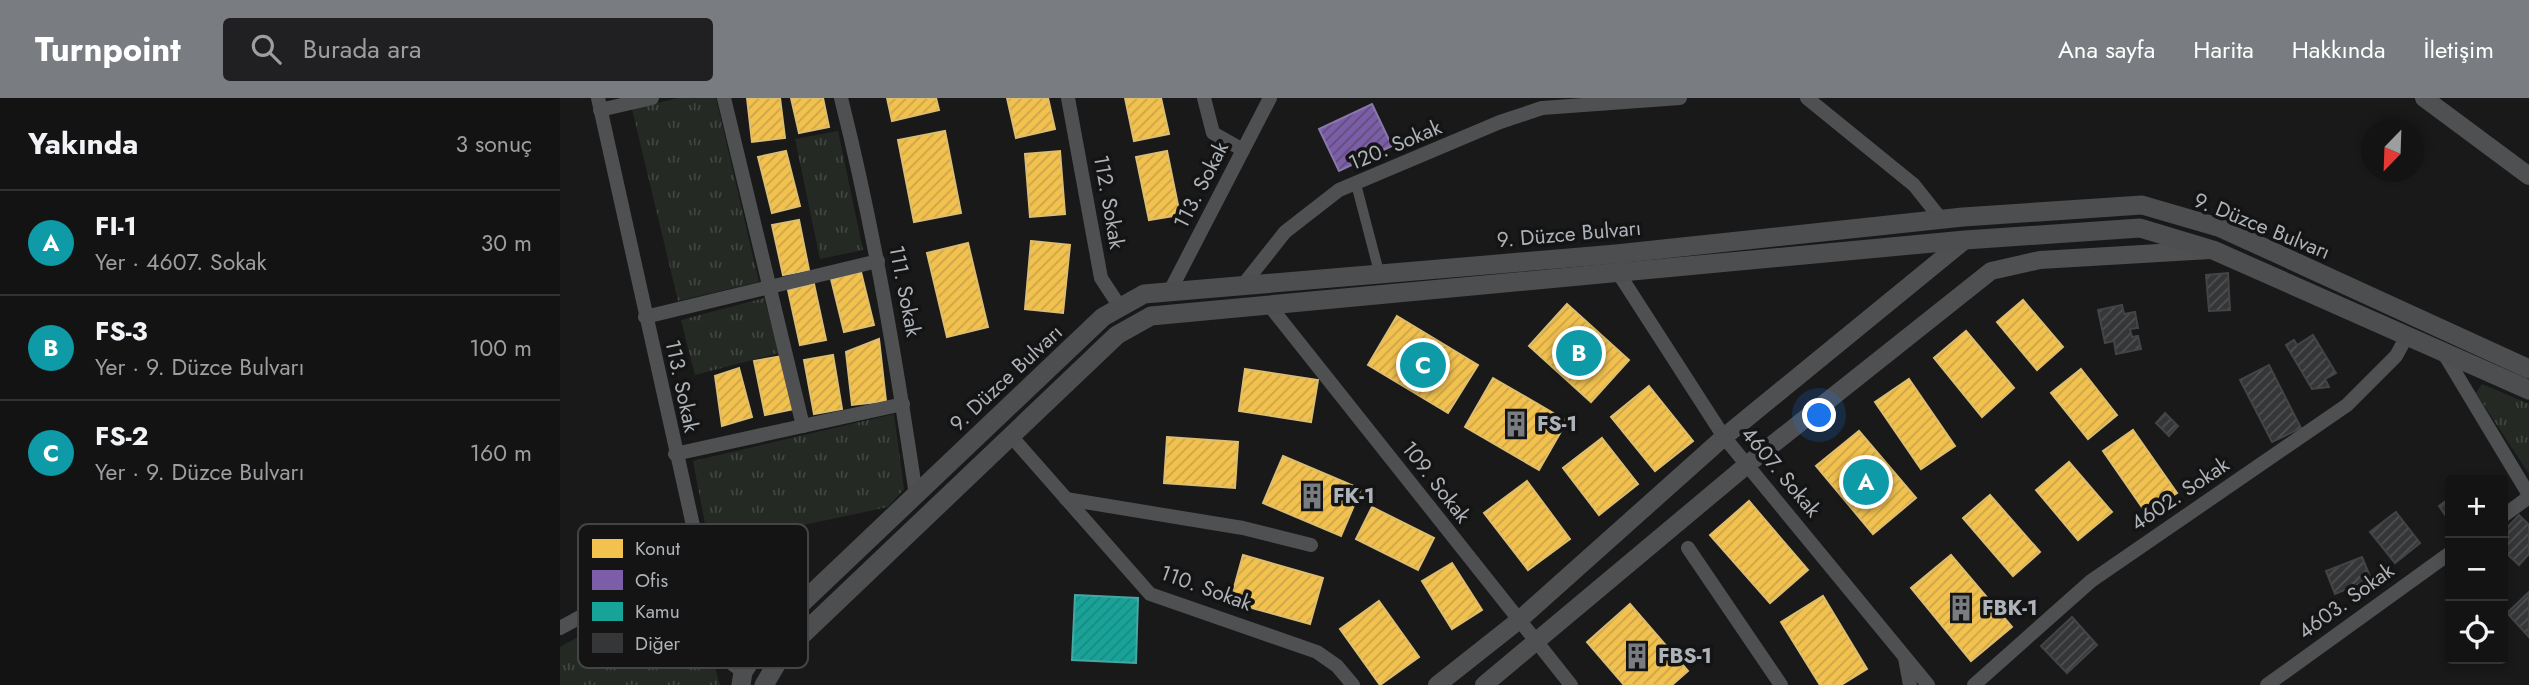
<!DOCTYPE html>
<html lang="tr">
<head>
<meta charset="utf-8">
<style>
  body { margin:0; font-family:Jost,sans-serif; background:#202022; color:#f1f3f6 }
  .controls { position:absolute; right:21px; bottom:21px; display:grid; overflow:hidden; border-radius:7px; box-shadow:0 4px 10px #0003 }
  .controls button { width:63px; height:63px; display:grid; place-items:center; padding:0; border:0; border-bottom:2px solid #323234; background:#131314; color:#f1f3f6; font:35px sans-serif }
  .compass { position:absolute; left:1801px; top:21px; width:63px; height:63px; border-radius:50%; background:#131314; box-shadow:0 4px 10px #0003; rotate:203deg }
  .you { position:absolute; left:1260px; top:318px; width:24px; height:24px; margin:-18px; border:5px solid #fff; border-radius:50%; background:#1a73e8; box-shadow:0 0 0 10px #1a73e833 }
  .badge { display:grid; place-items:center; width:46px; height:46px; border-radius:50%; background:#797d81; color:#fff; font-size:23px; font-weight:700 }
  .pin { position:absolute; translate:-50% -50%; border:4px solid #fff; box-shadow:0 2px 7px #0006 }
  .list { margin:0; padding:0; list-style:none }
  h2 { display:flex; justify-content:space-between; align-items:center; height:91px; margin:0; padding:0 28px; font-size:30px }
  h2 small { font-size:23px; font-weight:400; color:#9d9ea0 }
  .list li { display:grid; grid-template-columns:46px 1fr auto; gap:21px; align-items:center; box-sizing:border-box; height:105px; padding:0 28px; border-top:2px solid #323234 }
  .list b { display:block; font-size:26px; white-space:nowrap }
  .list p { margin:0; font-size:23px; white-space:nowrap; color:#9d9ea0 }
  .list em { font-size:23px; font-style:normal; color:#9d9ea0 }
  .icon { flex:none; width:38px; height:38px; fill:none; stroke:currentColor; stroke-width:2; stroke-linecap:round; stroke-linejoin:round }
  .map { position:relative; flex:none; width:1969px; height:587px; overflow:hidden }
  header { display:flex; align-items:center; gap:42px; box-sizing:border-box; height:98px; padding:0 35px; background:#797d81; color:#fff }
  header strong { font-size:33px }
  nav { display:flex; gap:38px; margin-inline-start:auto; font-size:24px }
  .search { width:490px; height:63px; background:#202022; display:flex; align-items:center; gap:18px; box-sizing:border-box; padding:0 24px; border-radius:7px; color:#9d9ea0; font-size:26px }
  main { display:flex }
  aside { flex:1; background:#131314 }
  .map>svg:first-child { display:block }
</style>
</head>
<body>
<header>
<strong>Turnpoint</strong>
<div class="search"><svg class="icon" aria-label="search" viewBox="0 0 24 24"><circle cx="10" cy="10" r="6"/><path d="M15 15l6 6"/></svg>Burada ara</div>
<nav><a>Ana sayfa</a><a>Harita</a><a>Hakkında</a><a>İletişim</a></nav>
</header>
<main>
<aside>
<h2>Yakında<small>3 sonuç</small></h2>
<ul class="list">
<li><span class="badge" style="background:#0f9aa8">A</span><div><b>FI-1</b><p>Yer · 4607. Sokak</p></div><em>30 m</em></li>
<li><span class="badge" style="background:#0f9aa8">B</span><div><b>FS-3</b><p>Yer · 9. Düzce Bulvarı</p></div><em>100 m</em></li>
<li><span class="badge" style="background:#0f9aa8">C</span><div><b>FS-2</b><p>Yer · 9. Düzce Bulvarı</p></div><em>160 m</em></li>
</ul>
</aside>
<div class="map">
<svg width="1969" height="587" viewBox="0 0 1969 587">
  <defs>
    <pattern id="park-tufts" width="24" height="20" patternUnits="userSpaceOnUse" patternTransform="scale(1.75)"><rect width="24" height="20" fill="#242924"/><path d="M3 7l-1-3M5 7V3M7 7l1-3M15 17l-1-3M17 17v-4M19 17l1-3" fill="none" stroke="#414642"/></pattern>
    <pattern id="homes-hatch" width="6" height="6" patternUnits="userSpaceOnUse" patternTransform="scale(1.75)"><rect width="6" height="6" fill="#f2c14e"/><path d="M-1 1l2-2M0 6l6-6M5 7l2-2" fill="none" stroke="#cca549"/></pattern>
    <pattern id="offices-hatch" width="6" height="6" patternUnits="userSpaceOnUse" patternTransform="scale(1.75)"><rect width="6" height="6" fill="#7b5ea7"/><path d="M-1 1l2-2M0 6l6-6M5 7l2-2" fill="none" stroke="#5f4e7a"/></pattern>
    <pattern id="public-hatch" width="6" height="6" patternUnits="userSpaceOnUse" patternTransform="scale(1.75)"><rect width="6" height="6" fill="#17a398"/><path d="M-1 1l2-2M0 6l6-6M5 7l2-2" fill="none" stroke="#1e8880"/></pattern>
    <pattern id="building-hatch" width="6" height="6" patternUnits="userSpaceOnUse" patternTransform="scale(1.75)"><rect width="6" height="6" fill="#353637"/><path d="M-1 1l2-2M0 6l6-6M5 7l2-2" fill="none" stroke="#505152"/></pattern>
  </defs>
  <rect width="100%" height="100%" fill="#19191a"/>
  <g fill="url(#park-tufts)">
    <path d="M118 0H156L199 184 118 203 72 11Z"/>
    <path d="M278 33 303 152 260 161 235 41Z"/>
    <path d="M204 200 219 255 135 277 121 222Z"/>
    <path d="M1922 286 1969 306V376L1916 295Z"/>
    <path d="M334 316 344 391 328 409 149 447 133 363Z"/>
    <path d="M128 478 160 587H0V549Z"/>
  </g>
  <g fill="url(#homes-hatch)" stroke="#ddbd6e" stroke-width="2">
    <path d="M187 0H220L225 40 192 44Z"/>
    <path d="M231 0H263L269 29 239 35Z"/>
    <path d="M327 0H376L379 12 332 23Z"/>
    <path d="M447 0H488L495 31 456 40Z"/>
    <path d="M565 0H601L609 36 574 43Z"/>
    <path d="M385 33 401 115 354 124 338 42Z"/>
    <path d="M226 53 240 108 212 115 198 59Z"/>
    <path d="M500 53 505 116 470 119 465 56Z"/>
    <path d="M607 53 620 117 589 122 576 59Z"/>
    <path d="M239 122 249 172 223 177 212 127Z"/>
    <path d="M471 143 510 147 503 215 465 211Z"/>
    <path d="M408 145 428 229 387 239 367 155Z"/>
    <path d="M301 174 314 227 284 234 271 181Z"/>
    <path d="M254 186 266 242 240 247 228 192Z"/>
    <path d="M1463 202 1503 249 1477 272 1437 224Z"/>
    <path d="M1007 206 1069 262 1031 304 969 248Z"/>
    <path d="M837 218 918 267 888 315 808 267Z"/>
    <path d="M1406 233 1454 290 1422 319 1374 260Z"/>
    <path d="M319 241 326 303 292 307 286 254Z"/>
    <path d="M273 257 282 311 254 316 244 262Z"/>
    <path d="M223 258 234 311 205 317 194 263Z"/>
    <path d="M179 270 192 319 162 328 155 278Z"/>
    <path d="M685 271 758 282 751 324 679 313Z"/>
    <path d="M1521 271 1557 317 1528 341 1491 295Z"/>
    <path d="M933 280 1007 323 979 372 905 329Z"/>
    <path d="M1349 281 1395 348 1361 371 1315 304Z"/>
    <path d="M1089 288 1133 343 1095 373 1051 319Z"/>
    <path d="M1573 332 1617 395 1586 415 1543 353Z"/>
    <path d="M1299 333 1356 400 1313 436 1256 368Z"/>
    <path d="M607 339 678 344 675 390 604 385Z"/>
    <path d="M1042 340 1078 386 1039 417 1003 370Z"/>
    <path d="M723 358 801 391 781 438 703 405Z"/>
    <path d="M1509 364 1552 414 1518 442 1476 392Z"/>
    <path d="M967 383 1010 441 968 472 924 415Z"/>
    <path d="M1430 397 1480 454 1453 478 1403 420Z"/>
    <path d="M1189 403 1248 472 1210 505 1150 437Z"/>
    <path d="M812 409 874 440 858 472 796 441Z"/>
    <path d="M683 457 763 480 750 526 670 504Z"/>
    <path d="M1391 457 1452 529 1411 563 1351 490Z"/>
    <path d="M892 465 922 512 892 531 862 483Z"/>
    <path d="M1263 498 1307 571 1281 587H1260L1221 524Z"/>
    <path d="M819 503 859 559 820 587 780 531Z"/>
    <path d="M1070 506 1128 573 1112 587H1064L1027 544Z"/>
  </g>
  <path fill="url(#offices-hatch)" stroke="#8a78ac" stroke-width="2" d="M812 6 832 48 779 73 759 31Z"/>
  <path fill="url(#public-hatch)" stroke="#44a8a2" stroke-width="2" d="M515 497 578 500 576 565 512 562Z"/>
  <g fill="url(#building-hatch)" stroke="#434446" stroke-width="2">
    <path d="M1668 175 1670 212 1649 213 1646 177Z"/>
    <path d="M1562 207 1564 216 1575 214 1578 230 1570 231 1572 239 1578 238 1581 251 1556 256 1554 243 1545 245 1538 212Z"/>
    <path d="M1753 237 1776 275 1765 281 1769 289 1752 291 1726 247 1734 242 1737 247Z"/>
    <path d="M1709 267 1741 330 1712 344 1680 282Z"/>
    <path d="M1605 315 1618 328 1609 338 1596 325Z"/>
    <path d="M1890 400V424L1879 408Z"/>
    <path d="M1836 414 1860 445 1835 465 1810 434Z"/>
    <path d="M1959 417 1969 427V456L1959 467 1943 452V445L1949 439 1943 434Z"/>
    <path d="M1802 459 1811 481 1775 496 1766 473Z"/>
    <path d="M1969 494V539L1947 515Z"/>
    <path d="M1512 519 1537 547 1507 575 1481 548Z"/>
  </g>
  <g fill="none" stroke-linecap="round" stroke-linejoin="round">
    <path stroke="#4f5052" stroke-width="10" d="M796 86 819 174"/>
    <g stroke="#4f5052" stroke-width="14">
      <path d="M38 0 162 558 183 574"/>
      <path d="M164 0 243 328"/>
      <path d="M281 0C314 131 336 263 356 397"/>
      <path d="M508 0 541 180 560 209"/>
      <path d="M644 0 653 35 683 52"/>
      <path d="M1247 0 1354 87 1381 121"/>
      <path d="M40 12 92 0"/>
      <path d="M1059 176 1164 339 1368 587"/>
      <path d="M683 187 725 134 779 92 940 24 982 10 1120 0"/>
      <path d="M610 193 710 0"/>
      <path d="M709 207 1011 587"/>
      <path d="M85 219 318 163"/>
      <path d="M1883 254 1969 397"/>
      <path d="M451 338 590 496 757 554 777 568 793 587"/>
      <path d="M115 356 343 306"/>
      <path d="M506 401 683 430 751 447"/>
      <path d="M1943 418 1969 399"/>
      <path d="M1128 450 1221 587"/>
      <path d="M0 530 137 455"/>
      <path d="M1345 560 1350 587"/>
      <path d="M1414 587 1531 483 1787 307 1836 258 1847 238"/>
      <path d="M1707 587 1890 455"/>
    </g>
    <g stroke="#4f5052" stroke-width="18">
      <path d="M1864 0 1969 78"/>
      <path d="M877 587 958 523 1164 339 1405 142"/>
      <path d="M924 587 1188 366 1431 173 1480 162 1650 152"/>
    </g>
    <g stroke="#4d4e4f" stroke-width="19">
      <path d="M181 587 183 574 205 540 543 219 584 196 1056 156 1403 119 1582 107 1661 130 1969 271"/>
      <path d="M204 587 223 555 557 237 591 218 1405 142 1580 130 1653 152 1969 292"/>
    </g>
  </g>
  <defs>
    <g id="building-bare" transform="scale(2.1)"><path d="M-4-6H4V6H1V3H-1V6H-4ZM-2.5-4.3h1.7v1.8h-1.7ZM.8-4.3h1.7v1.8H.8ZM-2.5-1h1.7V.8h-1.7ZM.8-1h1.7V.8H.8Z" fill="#797d81" stroke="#141415" stroke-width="2.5" paint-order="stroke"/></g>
  </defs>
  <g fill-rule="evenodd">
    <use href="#building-bare" x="956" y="326"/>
    <use href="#building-bare" x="752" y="398"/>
    <use href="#building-bare" x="1401" y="510"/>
    <use href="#building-bare" x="1077" y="558"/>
  </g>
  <g text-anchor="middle" stroke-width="7" stroke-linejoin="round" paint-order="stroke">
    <g font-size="21" fill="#adb3b8" stroke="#141415">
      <text transform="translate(835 47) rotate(-23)" y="7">120. Sokak</text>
      <text transform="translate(641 87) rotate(-63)" y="7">113. Sokak</text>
      <text transform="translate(549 104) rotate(80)" y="7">112. Sokak</text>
      <text transform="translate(1702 128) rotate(22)" y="7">9. Düzce Bulvarı</text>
      <text transform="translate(1009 136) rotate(-5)" y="7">9. Düzce Bulvarı</text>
      <text transform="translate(345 193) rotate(79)" y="7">111. Sokak</text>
      <text transform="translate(446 280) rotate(-43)" y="7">9. Düzce Bulvarı</text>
      <text transform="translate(122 288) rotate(78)" y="7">113. Sokak</text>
      <text transform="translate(1221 374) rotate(50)" y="7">4607. Sokak</text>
      <text transform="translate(876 384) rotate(52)" y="7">109. Sokak</text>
      <text transform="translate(1620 396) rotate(-34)" y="7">4602. Sokak</text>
      <text transform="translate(646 490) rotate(20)" y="7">110. Sokak</text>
      <text transform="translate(1786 503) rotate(-36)" y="7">4603. Sokak</text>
    </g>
    <g font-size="21" font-weight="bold" fill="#adb3b8" stroke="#141415" text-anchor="start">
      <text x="977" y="333">FS-1</text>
      <text x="773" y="405">FK-1</text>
      <text x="1422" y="517">FBK-1</text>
      <text x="1098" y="565">FBS-1</text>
    </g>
  </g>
  <rect x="18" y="426" width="230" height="144" rx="10" fill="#141415" stroke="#424446" stroke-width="2"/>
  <rect x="32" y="441" width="31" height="19" fill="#f2c14e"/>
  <rect x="32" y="472" width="31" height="20" fill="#7b5ea7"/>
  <rect x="32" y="504" width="31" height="19" fill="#17a398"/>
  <rect x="32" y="535" width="31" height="20" fill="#353637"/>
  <g font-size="19" fill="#adb3b8">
    <text x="75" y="457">Konut</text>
    <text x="75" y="489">Ofis</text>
    <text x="75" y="520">Kamu</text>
    <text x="75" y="552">Diğer</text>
  </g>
</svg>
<div class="controls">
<button>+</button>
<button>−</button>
<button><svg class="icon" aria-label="locate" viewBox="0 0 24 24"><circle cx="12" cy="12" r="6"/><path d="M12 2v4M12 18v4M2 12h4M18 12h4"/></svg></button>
</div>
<svg class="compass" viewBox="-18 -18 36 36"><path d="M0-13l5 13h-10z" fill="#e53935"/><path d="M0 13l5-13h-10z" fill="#9d9ea0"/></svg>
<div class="you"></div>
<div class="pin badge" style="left:1306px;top:384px;background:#0f9aa8">A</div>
<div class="pin badge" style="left:1019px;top:255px;background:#0f9aa8">B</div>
<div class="pin badge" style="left:863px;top:267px;background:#0f9aa8">C</div>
</div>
</main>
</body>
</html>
